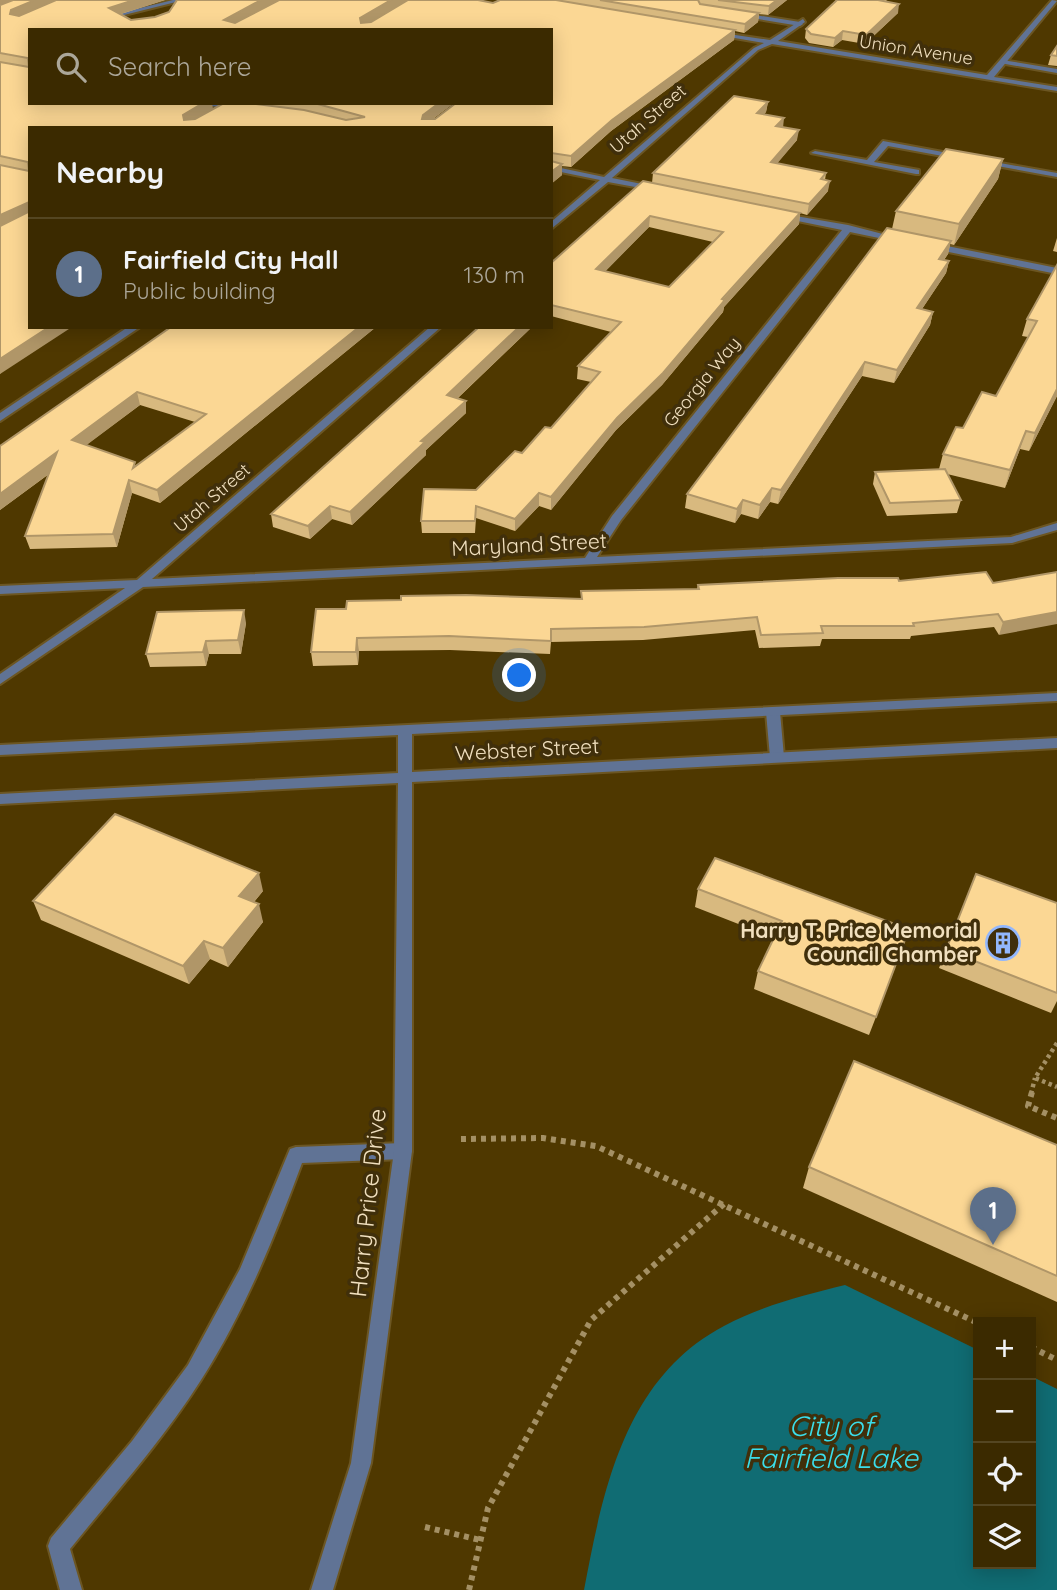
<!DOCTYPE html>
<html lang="en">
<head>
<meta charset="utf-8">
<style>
  body { margin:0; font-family:Quicksand,sans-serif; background:#42320a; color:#f1f3f6 }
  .controls { position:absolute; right:21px; bottom:21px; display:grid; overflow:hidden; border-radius:0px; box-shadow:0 4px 18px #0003 }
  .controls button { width:63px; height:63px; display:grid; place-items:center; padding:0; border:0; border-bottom:2px solid #544622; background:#3b2a00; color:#f1f3f6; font:35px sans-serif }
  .you { position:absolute; left:520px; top:676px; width:24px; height:24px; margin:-18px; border:5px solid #fff; border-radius:50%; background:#1a73e8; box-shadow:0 0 0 10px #1a73e833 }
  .badge { display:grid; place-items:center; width:46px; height:46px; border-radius:50%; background:#8c9099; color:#fff; font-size:23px; font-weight:700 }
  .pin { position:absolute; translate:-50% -58px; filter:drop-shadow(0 2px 4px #0008) }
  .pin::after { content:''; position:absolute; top:37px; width:24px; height:21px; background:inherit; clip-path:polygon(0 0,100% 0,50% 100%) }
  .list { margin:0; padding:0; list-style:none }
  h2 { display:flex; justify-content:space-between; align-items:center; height:91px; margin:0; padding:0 28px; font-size:30px }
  h2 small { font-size:23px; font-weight:400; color:#aca799 }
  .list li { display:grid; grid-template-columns:46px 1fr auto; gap:21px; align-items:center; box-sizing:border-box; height:112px; padding:0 28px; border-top:2px solid #544622 }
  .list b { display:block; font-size:26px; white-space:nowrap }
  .list p { margin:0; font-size:23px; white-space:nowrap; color:#aca799 }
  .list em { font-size:23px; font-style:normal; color:#aca799 }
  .icon { flex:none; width:38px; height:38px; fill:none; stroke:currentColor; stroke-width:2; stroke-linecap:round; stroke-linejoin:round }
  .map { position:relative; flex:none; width:1057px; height:1590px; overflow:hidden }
  .search { position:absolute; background:#3b2a00; box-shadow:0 4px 18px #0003; left:28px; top:28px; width:525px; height:77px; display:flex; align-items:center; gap:18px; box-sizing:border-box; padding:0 24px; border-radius:0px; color:#aca799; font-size:26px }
  .panel { position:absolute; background:#3b2a00; box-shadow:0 4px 18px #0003; left:28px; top:126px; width:525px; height:203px; border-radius:0px }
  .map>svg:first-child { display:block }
</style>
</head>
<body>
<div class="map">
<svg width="1057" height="1590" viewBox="0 0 1057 1590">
  <rect width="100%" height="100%" fill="#4f3800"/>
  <path fill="#106c73" d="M845 1285 978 1350V1564H1031V1376L1057 1389V1590H584C603 1490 625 1378 724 1326 761 1306 804 1295 845 1285Z"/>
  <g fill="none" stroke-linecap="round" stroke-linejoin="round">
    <g stroke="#6c5622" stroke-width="4">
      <g id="service">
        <path d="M742 13 800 22 803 24 800 26 740 16Z"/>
        <path d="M1002 60 1057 69V73L1000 63Z"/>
        <path d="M883 141 959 155 963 157 959 159 888 146 874 162 919 170V174H916L811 153 815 151 867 160Z"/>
        <path d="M983 160 1057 173V177L986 164 982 162Z"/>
        <path d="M773 707 780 712 784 757 777 762 770 757 766 712Z"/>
        <path d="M403 1143 409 1145 412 1151 409 1157 403 1159 302 1163C274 1238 244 1313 201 1380 163 1440 115 1493 70 1549L82 1590H60L48 1546 51 1538 132 1441 188 1365 240 1269 290 1149 296 1147Z"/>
      </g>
    </g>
    <g stroke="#6c5622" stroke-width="4">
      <g id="minor">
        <path d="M173 0H184L124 15 121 17 124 21 121 23 114 17 120 13Z"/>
        <path d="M1052 0 1057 1 994 77 1057 87V91L772 44 758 50 612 178 657 187V191L608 182 551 229V222L600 180 551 170V166L604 177 754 48 764 43 717 35 715 32 770 40 803 19 805 22 778 41 987 75Z"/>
        <path d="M193 103H216L241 108 237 110Z"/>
        <path d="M778 213 848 225 902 239 898 242 850 232 621 520 597 557 1011 537 1057 523V530L1012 543 143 587 0 684V674L125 588 0 594V586L137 580 430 327H441L152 579 585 558 612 516 842 230 778 217Z"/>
        <path d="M932 243 1057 268V274L929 248 928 246Z"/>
        <path d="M128 327H140L0 421V413Z"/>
        <path d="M1057 693V701L412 734V772L1057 738V748L412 782V1151L371 1463 333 1590H311L351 1463 394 1151 398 783 0 804V794L398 773V735L0 755V745Z"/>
      </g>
    </g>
    <g stroke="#a49064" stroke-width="4.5" stroke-dasharray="3.5 3.5" stroke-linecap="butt">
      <path d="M1057 1043 1035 1078 1057 1087"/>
      <path d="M1031 1094 1035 1078"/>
    </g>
    <g stroke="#a49064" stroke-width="6" stroke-dasharray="5 5" stroke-linecap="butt">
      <path d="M1032 1092 1028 1106 1057 1118"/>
      <path d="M461 1139 543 1138 596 1146 978 1323"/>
      <path d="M1031 1347 1057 1360"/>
      <path d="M425 1527 480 1540"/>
      <path d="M469 1590 488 1508 591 1320 725 1203"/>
    </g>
    <use href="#service" fill="#607395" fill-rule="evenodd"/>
    <use href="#minor" fill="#607395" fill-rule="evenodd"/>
  </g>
  <g fill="#d8b97f" fill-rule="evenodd">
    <path d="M0 0H165L121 14 131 20 493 3 500 0H787L768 15 759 14 758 22 744 33 735 31 734 40 611 131 571 167 562 166V175L551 184V128H30V327L0 374ZM30 30H551L435 119H433L454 103H224L196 119Z"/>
    <path d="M837 0H887L885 2 898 13 865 44 842 40 833 47 809 43 805 38 806 29Z"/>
    <path d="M1057 46V66L1048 65 1051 55Z"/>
    <path d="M768 102 766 112 764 114 783 127 797 140 777 163 826 173 825 180 828 191 807 215 800 213 799 224 724 307 723 312 662 385 616 430 551 510 539 506 515 531 476 518 475 533H422L421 521 476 490 522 453 551 428 591 382 577 379 578 366 611 332 551 316V263L652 183 653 173ZM649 227 713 242 669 287 605 271Z"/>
    <path d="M1003 159 998 179 954 245 950 244 948 254 944 260 949 261 946 273 922 309 933 312 930 325 894 383 862 376 778 504 770 502 758 519 741 514 735 523 685 508 687 494 892 229 896 211Z"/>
    <path d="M1057 238V252L1053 251Z"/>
    <path d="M1057 265V396L1029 451 1020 449 1005 488 947 474 961 500 957 513 887 516 873 484 875 472 939 469 943 454 963 428 996 396 1028 337 1022 336 1027 319Z"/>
    <path d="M171 327H376L160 503 132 493 117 547 30 549 25 536 49 474 0 510V446ZM140 405 195 422 135 466V462L86 445Z"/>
    <path d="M479 327H532L458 398 466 401V413L426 450V455L352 525 332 519 310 539 273 527 271 514Z"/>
    <path d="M1057 572 999 635 994 627 911 636 910 639H822L820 646 759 648 755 630 643 640 551 642 550 654 450 650 359 651 358 665 313 666 311 652 316 609 581 599V591L697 589 698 585 899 581 993 583Z"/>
    <path d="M246 623 241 654H209L206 666 150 667 146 654Z"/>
    <path d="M976 874 1057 903V1001L1051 1013 939 968Z"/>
    <path d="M698 889 903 947 869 1035 754 989 758 971 774 938 695 907Z"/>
    <path d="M263 891 254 902 263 922 228 967 210 959 189 984 41 920 33 901Z"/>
    <path d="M1057 1145V1302L803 1188 809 1167Z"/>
  </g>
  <g fill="#b09668">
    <path d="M0 0H16L0 7Z"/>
    <path d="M35 0H59L14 20 10 14 11 10Z"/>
    <path d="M134 0H165L111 17 109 8Z"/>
    <path d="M261 0H280L225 29 224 20Z"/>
    <path d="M391 0H409L361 28 360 18Z"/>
    <path d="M777 0H787L768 15 769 6Z"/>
    <path d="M899 4 898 13 865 44 866 35Z"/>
    <path d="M759 13 758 22 744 33 745 24Z"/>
    <path d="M735 30 734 40 611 131 571 167V156L612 120Z"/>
    <path d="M843 31 842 40 833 47 835 38Z"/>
    <path d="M768 102 766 112 756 123 757 113Z"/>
    <path d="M203 103H212L213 109 185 126 183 115Z"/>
    <path d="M439 103H454L423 126V128V115Z"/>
    <path d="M784 118 783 128 776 126Z"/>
    <path d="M799 130 797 140 770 172 771 162Z"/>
    <path d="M1003 159 998 179 954 245 959 224Z"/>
    <path d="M562 164V175L551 184V172Z"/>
    <path d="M830 181 828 191 807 215 809 204Z"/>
    <path d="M29 202 30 214 0 228V215Z"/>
    <path d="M800 213 799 224 724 307 723 312 662 385 616 430 551 510V497L617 418Z"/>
    <path d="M650 216 649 227 596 281V269Z"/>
    <path d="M951 241 948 254 936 271 939 259Z"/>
    <path d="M949 261 946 273 914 321 917 308Z"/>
    <path d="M933 312 930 325 894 383 897 370Z"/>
    <path d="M49 327H72L0 374V359Z"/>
    <path d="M359 327H376L160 503 157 490Z"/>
    <path d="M519 327H532L448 407 447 395Z"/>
    <path d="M865 362 862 376 778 504 781 490Z"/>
    <path d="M1057 389V396L1029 451 1035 433Z"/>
    <path d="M137 392 140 405 76 453 72 440Z"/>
    <path d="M466 401V413L426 450V455L352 525 350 512 421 441Z"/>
    <path d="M1026 431 1020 449 1005 488 1010 470Z"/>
    <path d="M57 452 61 465 0 510V494Z"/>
    <path d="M129 480 132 493 117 547 113 534Z"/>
    <path d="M772 488 770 502 758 519 760 505Z"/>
    <path d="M539 493V506L515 531V519Z"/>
    <path d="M743 500 741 514 735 523 737 509Z"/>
    <path d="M330 506 332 519 310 539 308 526Z"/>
    <path d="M244 610 246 623 241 654 238 640Z"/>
    <path d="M1057 612V624L999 635 1003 622Z"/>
    <path d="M357 638 359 651 358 665 356 652Z"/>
    <path d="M206 641 209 654 206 666 203 652Z"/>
    <path d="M259 873 263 891 244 914 239 896Z"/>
    <path d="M259 904 263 922 228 967 223 948Z"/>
    <path d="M204 941 210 959 189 984 183 966Z"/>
  </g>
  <g fill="#fbd794" stroke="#b09668" stroke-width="2" fill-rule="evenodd">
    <path d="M13 0H35L11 10 10 14 19 16 56 0H134L109 8 131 20 155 17 169 12 177 0H261L224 20 235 23 279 0H391L360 18 361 23 371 22 408 0H478L493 3 500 0H556L735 30 612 120 571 156 551 153V128H30V327H49L0 359V226L28 212 29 202 0 215V165L29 171 28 162 0 156V62L29 67 28 58 0 53V5ZM30 30H551V103H456L435 119H422L423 115 439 103H314L365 117 346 120 304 110 247 103H224L195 119 184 120 183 115 203 103H30Z"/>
    <path d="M600 0H698L700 4 759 13 745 24Z"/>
    <path d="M718 0H777L769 6Z"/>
    <path d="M837 0H878L899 4 866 35 843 31 835 38 811 34 806 29Z"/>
    <path d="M1057 46V56L1051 55Z"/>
    <path d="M734 96 768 102 757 113 784 118 776 126 799 130 771 162 826 173 821 179 830 181 809 204 653 173Z"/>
    <path d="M946 149 1003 159 959 224 896 211Z"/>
    <path d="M551 161 562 164 551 172Z"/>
    <path d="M643 181 800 213 722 299 725 300 663 373 617 418 551 497 539 493 515 519 476 506 475 521H421L424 489 476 490 515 451 522 453 545 427 551 428 600 372 578 366 621 322 551 305V263ZM650 216 723 232 669 287 596 269Z"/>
    <path d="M887 228 951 241 939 259 949 261 917 308 933 312 897 370 865 362 781 490 772 488 760 505 743 500 737 509 687 494Z"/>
    <path d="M1057 265V389L1035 433 1026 431 1010 470 943 454 956 427 963 428 982 392 996 396 1037 321 1027 319Z"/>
    <path d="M171 327H359L157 490 129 480 113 534 25 536 57 452 0 494V446ZM137 392 206 414 133 468 135 462 72 440Z"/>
    <path d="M479 327H519L447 395 466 401 421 441 425 442 350 512 330 506 308 526 271 514Z"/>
    <path d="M945 469 961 500 890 503 875 472Z"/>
    <path d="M986 572 993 583 1057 572V612L1003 622 998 614 913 623 914 626H821L823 633 761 635 757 617 644 627 551 629V641L449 636 357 638 356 652H311L316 609H346L347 601 401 600V596L466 595 582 599 581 591 699 589 698 585 838 578H898L899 581Z"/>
    <path d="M244 610 238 640 206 641 203 652 146 654 157 612Z"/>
    <path d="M115 814 259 873 239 896 259 904 223 948 204 941 183 966 33 901Z"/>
    <path d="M715 858 909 929 876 1017 758 971 782 921 698 889Z"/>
    <path d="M976 874 1057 903V993L946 950Z"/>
    <path d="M854 1061 1057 1145V1276L809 1167Z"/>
  </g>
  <defs>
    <g id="building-ring" transform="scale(1.75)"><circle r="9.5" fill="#402f0b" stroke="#92b7fd" stroke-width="1.5"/><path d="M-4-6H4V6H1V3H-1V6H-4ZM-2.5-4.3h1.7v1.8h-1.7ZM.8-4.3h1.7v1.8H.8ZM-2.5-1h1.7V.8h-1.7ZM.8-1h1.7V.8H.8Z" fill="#92b7fd"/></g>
  </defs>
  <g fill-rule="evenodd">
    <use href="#building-ring" x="1003" y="943"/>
  </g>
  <g text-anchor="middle" stroke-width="7" stroke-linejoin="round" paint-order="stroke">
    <g font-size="18" fill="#f1e0bf" stroke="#402f0b">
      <text transform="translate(916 50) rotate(9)" y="6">Union Avenue</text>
      <text transform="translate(648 119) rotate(-41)" y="6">Utah Street</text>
      <text transform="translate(702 382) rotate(-51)" y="6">Georgia Way</text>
      <text transform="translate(212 498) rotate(-41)" y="6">Utah Street</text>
    </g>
    <g font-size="21" fill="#f1e0bf" stroke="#402f0b">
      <text transform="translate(529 545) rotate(-3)" y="7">Maryland Street</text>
      <text transform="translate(527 750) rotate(-3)" y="7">Webster Street</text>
    </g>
    <g font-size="21" font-weight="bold" fill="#f1e0bf" stroke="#402f0b" text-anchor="end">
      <text x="978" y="938">Harry T. Price Memorial<tspan x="978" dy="24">Council Chamber</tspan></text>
    </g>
    <g font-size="24" fill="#f1e0bf" stroke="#402f0b">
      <text transform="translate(368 1203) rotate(-84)" y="8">Harry Price Drive</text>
    </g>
    <g font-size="28" font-style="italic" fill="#3addea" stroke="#402f0b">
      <text x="831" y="1436">City of<tspan x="831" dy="32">Fairfield Lake</tspan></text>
    </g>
  </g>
</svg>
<div class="controls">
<button>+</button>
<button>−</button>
<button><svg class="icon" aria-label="locate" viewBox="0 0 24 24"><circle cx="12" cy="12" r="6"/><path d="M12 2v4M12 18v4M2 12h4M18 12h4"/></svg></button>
<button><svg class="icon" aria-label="layers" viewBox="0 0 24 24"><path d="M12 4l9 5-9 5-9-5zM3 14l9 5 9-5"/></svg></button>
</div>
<div class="you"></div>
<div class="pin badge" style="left:993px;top:1245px;background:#5c6f8a">1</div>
<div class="search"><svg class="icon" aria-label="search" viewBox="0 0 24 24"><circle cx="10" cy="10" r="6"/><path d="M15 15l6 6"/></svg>Search here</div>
<section class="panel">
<h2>Nearby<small></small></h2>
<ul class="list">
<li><span class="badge" style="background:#5c6f8a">1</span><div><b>Fairfield City Hall</b><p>Public building</p></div><em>130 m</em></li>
</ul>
</section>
</div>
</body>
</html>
